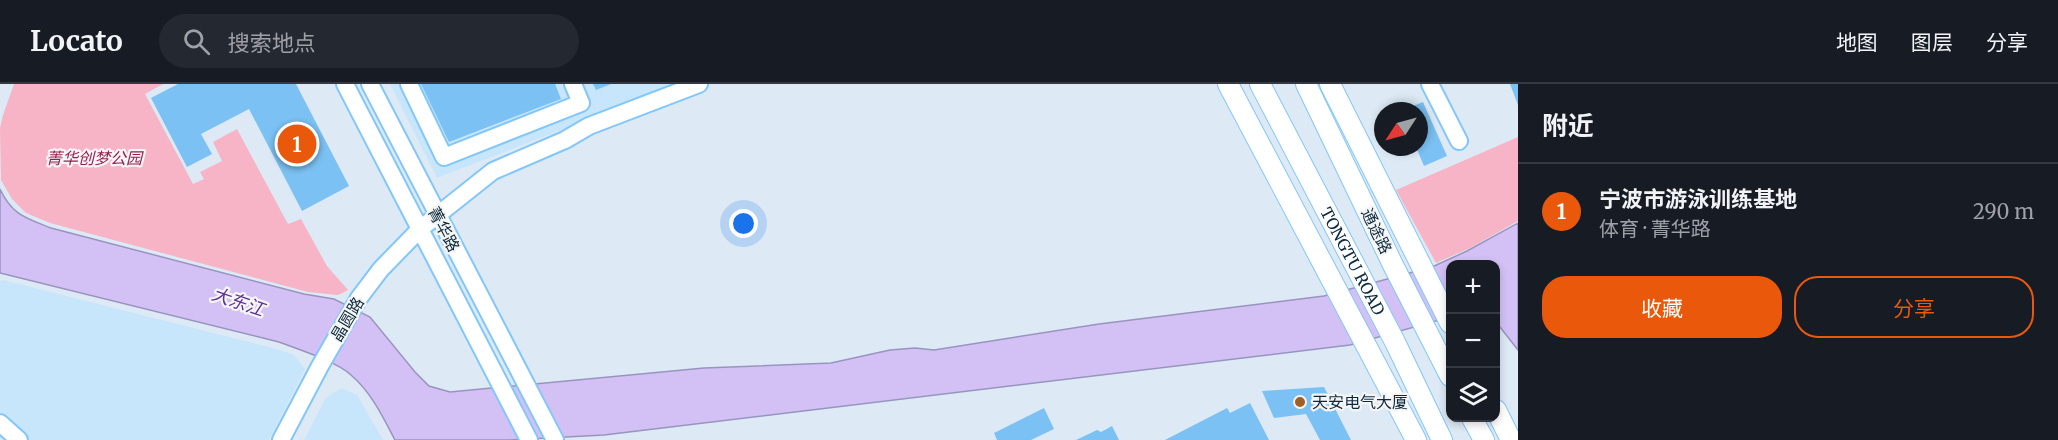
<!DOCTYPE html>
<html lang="zh">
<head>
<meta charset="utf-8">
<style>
  body { margin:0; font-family:Merriweather,"Noto Sans SC",serif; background:#242831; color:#f1f3f6 }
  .controls { position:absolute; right:18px; bottom:18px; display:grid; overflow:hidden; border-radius:12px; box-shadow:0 3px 9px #0003 }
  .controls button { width:54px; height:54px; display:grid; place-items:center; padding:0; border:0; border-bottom:2px solid #363941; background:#171b24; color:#f1f3f6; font:30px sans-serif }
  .compass { position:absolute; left:1374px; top:18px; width:54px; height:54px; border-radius:50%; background:#171b24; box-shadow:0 3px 9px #0003; rotate:234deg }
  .you { position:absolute; left:744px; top:140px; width:21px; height:21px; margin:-15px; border:4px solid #fff; border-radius:50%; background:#1a73e8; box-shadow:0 0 0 9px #1a73e833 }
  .badge { display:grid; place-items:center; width:39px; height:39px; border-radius:50%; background:#ea580c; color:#fff; font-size:20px; font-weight:700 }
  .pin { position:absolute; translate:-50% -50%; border:3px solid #fff; box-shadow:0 2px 6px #0006 }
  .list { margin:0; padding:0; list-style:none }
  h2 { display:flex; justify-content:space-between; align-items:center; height:78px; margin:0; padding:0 24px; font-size:26px }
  h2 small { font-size:20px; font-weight:400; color:#9ea1a6 }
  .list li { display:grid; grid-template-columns:39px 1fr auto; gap:18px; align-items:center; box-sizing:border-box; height:96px; padding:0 24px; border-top:2px solid #363941 }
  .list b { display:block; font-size:22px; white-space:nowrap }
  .list p { margin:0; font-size:20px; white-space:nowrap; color:#9ea1a6 }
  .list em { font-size:20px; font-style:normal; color:#9ea1a6 }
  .actions { display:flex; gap:12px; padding:18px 24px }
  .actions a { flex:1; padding:14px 0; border:2px solid #ea580c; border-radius:24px; text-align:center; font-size:21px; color:#ea580c }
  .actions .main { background:#ea580c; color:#fff }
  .icon { flex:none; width:33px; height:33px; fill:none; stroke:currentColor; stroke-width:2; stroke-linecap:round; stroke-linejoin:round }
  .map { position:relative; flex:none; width:1518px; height:356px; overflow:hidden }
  header { display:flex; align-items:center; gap:36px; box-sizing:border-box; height:84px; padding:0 30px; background:#171b24; border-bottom:2px solid #363941 }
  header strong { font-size:28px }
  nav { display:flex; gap:33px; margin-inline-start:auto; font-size:21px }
  .search { width:420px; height:54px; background:#242831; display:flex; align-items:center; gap:15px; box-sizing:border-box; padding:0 21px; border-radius:33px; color:#9ea1a6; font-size:22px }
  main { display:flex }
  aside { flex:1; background:#171b24 }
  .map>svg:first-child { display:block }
</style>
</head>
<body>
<header>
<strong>Locato</strong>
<div class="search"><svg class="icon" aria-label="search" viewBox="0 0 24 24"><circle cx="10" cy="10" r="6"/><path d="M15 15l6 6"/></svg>搜索地点</div>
<nav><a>地图</a><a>图层</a><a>分享</a></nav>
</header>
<main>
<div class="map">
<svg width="1518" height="356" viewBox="0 0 1518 356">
  <rect width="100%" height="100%" fill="#ddeaf5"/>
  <g fill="#c7e5fb">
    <path d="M390 0H680L437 94Z"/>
    <path d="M3 196 269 263 293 270 305 285 269 356H30L0 328V197Z"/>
    <path d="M341 304 357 311 383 356H304L326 314Z"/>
  </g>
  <g fill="#f7b4c6">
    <path d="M14 0H163L145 10 193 100 204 95 200 88 222 77 213 58 237 45 288 140 301 135 327 182 348 206 338 211 308 208 50 139 26 129 12 115 1 96 0 44 3 31Z"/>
    <path d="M1518 53V137L1470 164 1436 179 1396 106Z"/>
  </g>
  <path fill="#d3c1f6" stroke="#9894bf" stroke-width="1.5" d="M0 105C12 131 26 134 51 144L304 210 334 215 370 233 415 288 429 302 450 308 704 284 831 279 890 266 915 264 934 266 1099 240 1324 212 1432 183 1467 167 1518 139V266L1496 238V180H1450V233L1350 261 604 351 509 356H395C383 333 371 308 351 291 338 278 297 265 279 258L0 189Z"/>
  <g fill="#7bc1f3">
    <path d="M178 0H296L349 102 302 127 249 25 201 50 212 70 187 83 151 14Z"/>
    <path d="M421 0H555L561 15 449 58Z"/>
    <path d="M593 0H611L596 6Z"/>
    <path d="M1510 0H1518V21Z"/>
    <path d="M1423 18 1447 72 1424 82 1416 63H1419V27H1401Z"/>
    <path d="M1324 303 1351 356H1320L1306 330 1274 334 1262 307Z"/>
    <path d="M1250 319 1269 356H1165L1227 324 1230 329Z"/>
    <path d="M1044 324 1054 345 1031 356H997L994 349Z"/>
    <path d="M1112 342 1119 356H1076L1097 346 1101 348Z"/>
  </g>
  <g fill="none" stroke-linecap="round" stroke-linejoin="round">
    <g stroke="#81c7fa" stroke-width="20">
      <g id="minor">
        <path d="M345 0 529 356"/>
        <path d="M370 0 555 356"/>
        <path d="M409 0 444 73 581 19 573 0"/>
        <path d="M1430 0 1459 57"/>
        <path d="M0 339 19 356"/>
        <path d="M281 356 320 282 359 214 381 185 420 145 493 87 565 56 589 42 699 0"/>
      </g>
    </g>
    <g stroke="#81c7fa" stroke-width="22">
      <g id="major">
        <path d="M1228 0 1416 356"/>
        <path id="s1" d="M1260 0 1395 258 1442 356"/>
        <path d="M1306 0 1393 181 1450 292"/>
        <path d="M1330 0 1450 239"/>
        <path d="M1496 326 1511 356"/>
        <path d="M1472 334 1484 356"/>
      </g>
    </g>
    <use href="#minor" stroke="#fff" stroke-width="16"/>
    <use href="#major" stroke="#fff" stroke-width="20"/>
  </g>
  <circle fill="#9e6025" stroke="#f5f5f5" stroke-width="2" cx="1300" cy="318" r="6"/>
  <g text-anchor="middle" stroke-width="4.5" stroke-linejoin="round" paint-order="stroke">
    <g font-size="16" font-style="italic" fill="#952150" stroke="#f5f5f5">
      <text x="94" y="80">菁华创梦公园</text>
    </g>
    <g font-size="16" fill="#0d2b3e" stroke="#f5f5f5">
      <text transform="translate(444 145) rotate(62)" y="6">菁华路</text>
      <text transform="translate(1377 147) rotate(64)" y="6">通途路</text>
      <text dy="6" stroke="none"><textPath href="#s1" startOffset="200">TONGTU ROAD</textPath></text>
      <text transform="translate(347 235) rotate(-59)" y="6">晶圆路</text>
    </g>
    <g font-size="16" fill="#0d2b3e" stroke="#f5f5f5" text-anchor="start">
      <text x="1312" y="324">天安电气大厦</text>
    </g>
    <g font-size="18" font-style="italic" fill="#5e3194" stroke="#f5f5f5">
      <text transform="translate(238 218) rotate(19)" y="6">大东江</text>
    </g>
  </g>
</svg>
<div class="controls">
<button>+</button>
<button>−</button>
<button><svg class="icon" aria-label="layers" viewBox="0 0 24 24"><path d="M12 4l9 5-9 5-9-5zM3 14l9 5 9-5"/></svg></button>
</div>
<svg class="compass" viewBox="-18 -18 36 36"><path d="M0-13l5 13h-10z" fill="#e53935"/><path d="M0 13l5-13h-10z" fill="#9ea1a6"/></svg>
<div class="you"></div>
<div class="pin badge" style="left:297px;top:60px">1</div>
</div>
<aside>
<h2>附近<small></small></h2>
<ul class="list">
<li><span class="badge">1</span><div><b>宁波市游泳训练基地</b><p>体育 · 菁华路</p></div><em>290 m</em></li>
</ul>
<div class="actions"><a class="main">收藏</a><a>分享</a></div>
</aside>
</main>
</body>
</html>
